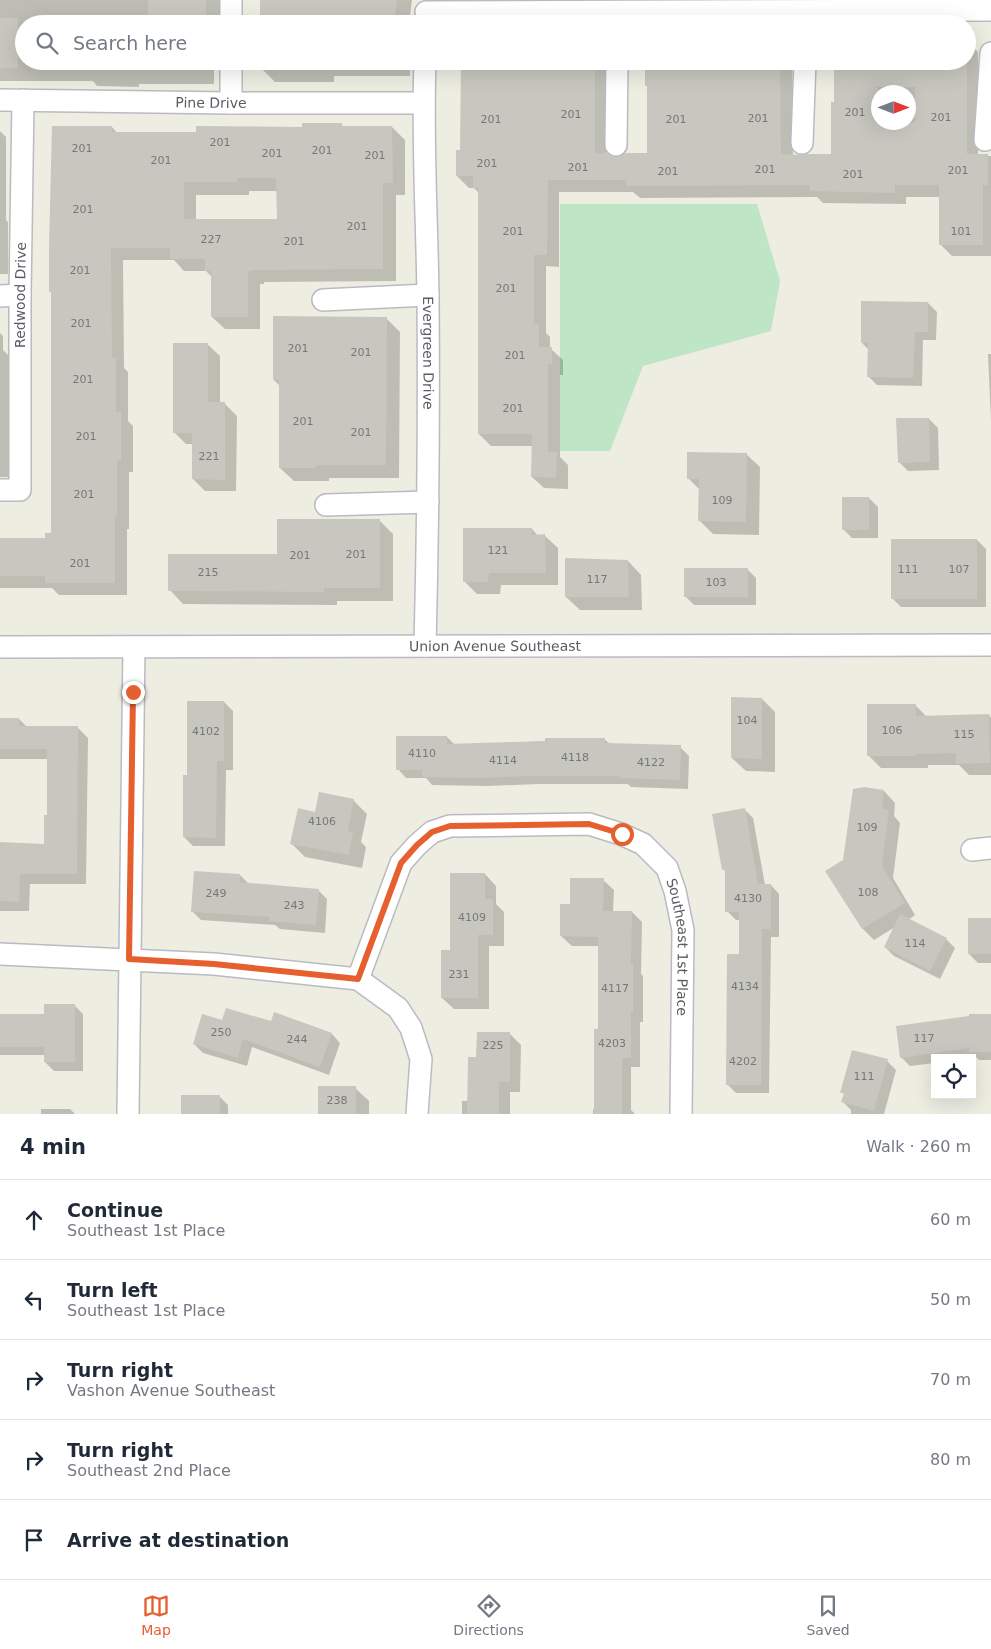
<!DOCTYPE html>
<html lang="en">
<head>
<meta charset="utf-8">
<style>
  body { margin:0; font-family:"DejaVu Sans",sans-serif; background:#f2f2f3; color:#1f2937 }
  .controls { position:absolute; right:15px; bottom:15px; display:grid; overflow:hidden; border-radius:0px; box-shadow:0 5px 20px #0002 }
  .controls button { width:45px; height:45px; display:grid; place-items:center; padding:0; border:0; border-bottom:1px solid #e0e1e3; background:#fff; color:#1f2937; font:25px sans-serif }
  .compass { position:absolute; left:871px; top:85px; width:45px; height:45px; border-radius:50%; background:#fff; box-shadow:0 5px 20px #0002; rotate:90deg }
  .stop { position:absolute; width:15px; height:15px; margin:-11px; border:4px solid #e65f2e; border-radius:50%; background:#fff }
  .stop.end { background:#e65f2e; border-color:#fff; box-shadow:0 1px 5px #0008 }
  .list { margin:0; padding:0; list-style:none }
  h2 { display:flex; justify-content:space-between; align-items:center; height:65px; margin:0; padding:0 20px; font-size:21px }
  h2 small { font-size:16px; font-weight:400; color:#747a83 }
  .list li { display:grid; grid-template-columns:32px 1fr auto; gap:15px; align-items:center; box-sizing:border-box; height:80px; padding:0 20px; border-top:1px solid #e0e1e3 }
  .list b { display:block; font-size:19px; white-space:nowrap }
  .list p { margin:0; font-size:16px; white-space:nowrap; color:#747a83 }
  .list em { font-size:16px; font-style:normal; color:#747a83 }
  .icon { flex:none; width:28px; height:28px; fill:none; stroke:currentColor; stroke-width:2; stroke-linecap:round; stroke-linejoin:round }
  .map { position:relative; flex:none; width:991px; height:1114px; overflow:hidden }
  .search { position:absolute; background:#fff; box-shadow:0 5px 20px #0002; left:15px; right:15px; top:15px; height:55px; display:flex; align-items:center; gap:12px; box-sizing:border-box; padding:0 18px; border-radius:28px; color:#747a83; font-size:19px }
  .sheet { height:465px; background:#fff }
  nav { display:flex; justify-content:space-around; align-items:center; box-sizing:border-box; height:70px; border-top:1px solid #e0e1e3; background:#fff; font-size:14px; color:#747a83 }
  nav a { display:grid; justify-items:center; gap:2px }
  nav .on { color:#e65f2e }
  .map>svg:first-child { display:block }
</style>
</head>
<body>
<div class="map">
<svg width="991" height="1114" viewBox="0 0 991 1114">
  <rect width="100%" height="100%" fill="#edede2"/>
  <path fill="#bee5c5" d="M560 204H757L780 281 771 331 643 366 610 451H560Z"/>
  <g fill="#0003" fill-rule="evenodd">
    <path d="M0 0H219V24H24V61H214V84H139V87L97 86 93 81H0Z"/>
    <path d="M262 0H412L409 24H262Z"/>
    <path d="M967 41 978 52V156H991V297V256H952L940 244V197H906V204L823 203 817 197 640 198 633 192H559V267L546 266V333L550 337V348L563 360V375H560V457L568 465V489L544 488 532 477 533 446H491L479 434V193L474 188H469L457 176 461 151 462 61H606V154L609 157 616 159 648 154V88L646 85V61H792L793 156 833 155 835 61H967ZM878 92H908V122H878Z"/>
    <path d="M262 61H410V76H334V82H275L262 69Z"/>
    <path d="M341 124 345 128 392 127 405 140V195H396V281L264 282V284H260V329H225L212 317V277L206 271H184L174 260H123L124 368 128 372V421L133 426V472H129V529H127V595H59L52 588H0V539H46L52 534 112 127 117 133H198L303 128ZM249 191H278V221H196V195H249Z"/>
    <path d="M0 131 6 137V220L8 222V274H0Z"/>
    <path d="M928 303 937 312 936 340H923L922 386 877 385 868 376 869 350 862 343Z"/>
    <path d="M386 318 400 332 399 478H329V481H294L280 468V386L274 380Z"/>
    <path d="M0 333 3 336V350L10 357V477H0Z"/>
    <path d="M207 344 220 356V404H225L237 416 236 491H205L193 479 194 444H186L174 432Z"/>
    <path d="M988 354H991V421Z"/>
    <path d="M929 419 938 428 939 470 908 471 899 462Z"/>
    <path d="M746 454 760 467 759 535 713 534 700 521V490L688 478Z"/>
    <path d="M869 498 878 507V538H852L843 529Z"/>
    <path d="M380 521 393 534V601H337V605L183 604 170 590Z"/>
    <path d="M532 529 538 536H545L558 548V585H501L500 594H477L464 581Z"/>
    <path d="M977 540 986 549V607H901L892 598Z"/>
    <path d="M628 561 641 575 642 610H580L566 597Z"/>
    <path d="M747 569 756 578V605H694L685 596Z"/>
    <path d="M762 699 775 712V772L746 771 732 758Z"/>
    <path d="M224 702 233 711V770H226L225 846H193L184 837 188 776Z"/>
    <path d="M916 706 927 717 989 715 991 718V775H969L959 765H928V768H881L869 756Z"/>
    <path d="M0 719H19L27 727H77L88 738 86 884H30L29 911H0V844L46 845 49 816V759H0Z"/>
    <path d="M447 737 455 745 604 739 610 744 680 747 689 756 688 789 631 787 628 784H538L488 786 432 785 426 778H406L398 769Z"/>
    <path d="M884 791 895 803 894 816 900 823 893 878 915 915 908 920 946 939 955 948 940 979 894 956 885 947 895 927 874 940 863 929 827 871 844 860Z"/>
    <path d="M353 800 367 814 361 842 366 847 362 868 305 857 292 844 316 813Z"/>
    <path d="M744 809 753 818 765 885H771L779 894V937H771L769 1093H736L727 1084 740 955V920H736L727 911V873L723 869Z"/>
    <path d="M485 874 496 886V904L504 912V946H489V1009H454L442 998 451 951Z"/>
    <path d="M240 875 249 884 318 890 327 899 325 933 280 929 275 925 201 920 192 911Z"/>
    <path d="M603 880 614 890 613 912H632L642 922 641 974 643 976V1022H640V1067H631V1110L635 1114H593V1109H595L599 1030V946H572L561 936 571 905Z"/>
    <path d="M991 920V963H978L969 954Z"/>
    <path d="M74 1005 83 1014V1071H54L45 1062V1055H0V1016H45Z"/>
    <path d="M991 1015V1060H979L976 1057 935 1058V1063L910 1066 901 1057 970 1017Z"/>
    <path d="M223 1022H271L332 1034 340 1043 329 1075 252 1047 247 1066 203 1053 194 1044Z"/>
    <path d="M510 1034 521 1045 520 1092H510V1114H462V1101H469L478 1059Z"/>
    <path d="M887 1061 896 1070 884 1114H851V1110L843 1102 845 1095 842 1092Z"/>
    <path d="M355 1088 369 1101V1114H319Z"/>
    <path d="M219 1096 228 1105V1114H182Z"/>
    <path d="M41 1109H70L75 1114H41Z"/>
  </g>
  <g fill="#c8c7bf" fill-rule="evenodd">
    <rect x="148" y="0" width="58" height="20"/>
    <path d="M260 0H397L394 24H260Z"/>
    <rect x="0" y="18" width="18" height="50"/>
    <path d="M461 61H595V153H607L610 156 616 157 625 153H647V86H645V61H780L781 154 802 155 808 154H831V102H834V61H967V154H988V185H983V245H939V185H895V193L810 191V185L626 186V180H548L547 255H534V324H539V347H552V364H548V452H557L556 478 531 477 532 434H478V188H473V176H456V150H460ZM878 87H915V122H878Z"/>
    <path d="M302 123H342V126H392L393 183H383V269L252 270V271H248V317H211V271H205V259H170V248H111L112 358H116V412H121V460H117V517H115V583H45V576H0V538H45V533H51V292H49V247L52 126H112V132H196V126L302 127ZM237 178H276L277 219H184V182H237Z"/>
    <path d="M861 301 928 302V332H915L913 378 867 377 868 343H861Z"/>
    <path d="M273 316 387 317 386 465H316V468H279V380H273Z"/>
    <path d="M173 343H208V402H225V480L192 479V433H173Z"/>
    <path d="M896 418H929L930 462 898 463Z"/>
    <path d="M687 452 747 453 746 522 698 521 699 479H687Z"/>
    <rect x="842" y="497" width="27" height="33"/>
    <path d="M277 519H380V588H324V592L168 591V554H277Z"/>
    <path d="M463 528H532V535L545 534 546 573H489L488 582H463Z"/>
    <rect x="891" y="539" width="86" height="60"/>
    <path d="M565 558 628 560 629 597H565Z"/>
    <rect x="684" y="568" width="64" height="29"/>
    <path d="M731 697 762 698V759L731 758Z"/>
    <path d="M187 701H224V761H217L216 838 183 837V775H187Z"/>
    <path d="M867 704H916V716L989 714 990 763 956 764V753L916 754V756H867Z"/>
    <path d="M0 718H19V726H78L77 874H20L19 902 0 901V842L44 844V815H47V749H0Z"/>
    <path d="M396 736H447V744L545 741V738H605V743L681 745 680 780 620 778V776H528L478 778 422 777V770H396Z"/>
    <path d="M864 787 884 790 882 808 889 810 882 866 905 903 862 929 825 871 843 860 853 789Z"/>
    <path d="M319 792 354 799 348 831 353 832 349 855 290 844 298 808 315 812Z"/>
    <path d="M745 808 758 884H771V929H762L761 1085H726L727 954H739V912H725V869L722 870 712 814Z"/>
    <path d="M194 871 240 874V882L319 889 316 925 269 921 270 917 191 912Z"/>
    <path d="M450 873H485V899H493V935H478V998H441V950H450Z"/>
    <path d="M570 878H604L603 911H632L631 964H633V1012H631V1058H622V1114H594V1029H598V937L560 936V904H570Z"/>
    <path d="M900 914 947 938 930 971 884 947Z"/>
    <rect x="968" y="918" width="23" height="36"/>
    <path d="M44 1004H75V1062H44V1047H0V1014H44Z"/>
    <path d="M226 1008 271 1021 274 1012 332 1033 320 1067 243 1039 238 1058 193 1044 202 1014 222 1020Z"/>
    <path d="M969 1014H991V1052H969V1048L900 1058 896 1026 969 1016Z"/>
    <path d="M477 1032H510V1082H499V1114H467L468 1057H476Z"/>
    <path d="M852 1050 888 1059 874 1111 841 1102 844 1093H840Z"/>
    <rect x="318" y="1086" width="38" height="28"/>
    <rect x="181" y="1095" width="39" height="19"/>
  </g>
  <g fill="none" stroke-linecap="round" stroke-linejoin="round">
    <g stroke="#babbc1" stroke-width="24">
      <g id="minor">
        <path d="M426 12 991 10"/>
        <path d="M231 24V0"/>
        <path id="s1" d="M425 61C422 140 427 218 428 297 429 413 428 530 425 646"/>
        <path id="s2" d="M0 100 231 103H423"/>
        <path d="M231 103V61"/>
        <path d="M985 140 991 53"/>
        <path d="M802 143 805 61"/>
        <path d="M616 145 617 61"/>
        <path d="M0 296 20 295"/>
        <path d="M323 300 428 295"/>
        <path id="s3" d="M0 490H20V295L23 100"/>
        <path d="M326 505 428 502"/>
        <path id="s4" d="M0 647 991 645"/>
        <path d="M972 850 991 848"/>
        <path d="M0 954 214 964 358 979 398 1008 411 1028 421 1059 417 1114"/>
        <path id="s5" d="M358 979 401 863 417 845 432 832 450 826 589 824 621 834 643 844 667 868 675 891 683 930 681 1114"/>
        <path d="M128 1114 134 647"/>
      </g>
    </g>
    <use href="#minor" stroke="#fff" stroke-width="21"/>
  </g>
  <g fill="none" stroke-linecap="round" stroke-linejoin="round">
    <path stroke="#e65f2e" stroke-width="6" d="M133 692 129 959 214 964 358 979 401 863 417 845 432 832 450 826 589 824 622 834"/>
  </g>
  <g text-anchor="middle" stroke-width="4" stroke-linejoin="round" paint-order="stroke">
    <g font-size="11" fill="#76777a">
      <text x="855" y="116">201</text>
      <text x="571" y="118">201</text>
      <text x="941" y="121">201</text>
      <text x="758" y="122">201</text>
      <text x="491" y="123">201</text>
      <text x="676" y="123">201</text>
      <text x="220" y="146">201</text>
      <text x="82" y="152">201</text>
      <text x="322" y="154">201</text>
      <text x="272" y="157">201</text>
      <text x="375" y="159">201</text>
      <text x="161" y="164">201</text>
      <text x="487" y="167">201</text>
      <text x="578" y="171">201</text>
      <text x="765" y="173">201</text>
      <text x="958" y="174">201</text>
      <text x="668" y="175">201</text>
      <text x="853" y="178">201</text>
      <text x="83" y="213">201</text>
      <text x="357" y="230">201</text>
      <text x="513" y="235">201</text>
      <text x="961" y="235">101</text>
      <text x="211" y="243">227</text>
      <text x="294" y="245">201</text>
      <text x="80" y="274">201</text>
      <text x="506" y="292">201</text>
      <text x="81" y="327">201</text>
      <text x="298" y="352">201</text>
      <text x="361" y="356">201</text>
      <text x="515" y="359">201</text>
      <text x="83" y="383">201</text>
      <text x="513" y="412">201</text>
      <text x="303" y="425">201</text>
      <text x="361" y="436">201</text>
      <text x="86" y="440">201</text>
      <text x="209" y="460">221</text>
      <text x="84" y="498">201</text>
      <text x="722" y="504">109</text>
      <text x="498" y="554">121</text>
      <text x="356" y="558">201</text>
      <text x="300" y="559">201</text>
      <text x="80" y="567">201</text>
      <text x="908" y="573">111</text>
      <text x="959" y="573">107</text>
      <text x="208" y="576">215</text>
      <text x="597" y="583">117</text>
      <text x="716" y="586">103</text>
      <text x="747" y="724">104</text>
      <text x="892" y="734">106</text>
      <text x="206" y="735">4102</text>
      <text x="964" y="738">115</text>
      <text x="422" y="757">4110</text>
      <text x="575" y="761">4118</text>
      <text x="503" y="764">4114</text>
      <text x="651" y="766">4122</text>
      <text x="322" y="825">4106</text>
      <text x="867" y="831">109</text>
      <text x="868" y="896">108</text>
      <text x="216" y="897">249</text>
      <text x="748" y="902">4130</text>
      <text x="294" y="909">243</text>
      <text x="472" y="921">4109</text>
      <text x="915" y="947">114</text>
      <text x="459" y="978">231</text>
      <text x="745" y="990">4134</text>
      <text x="615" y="992">4117</text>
      <text x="221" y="1036">250</text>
      <text x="924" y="1042">117</text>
      <text x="297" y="1043">244</text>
      <text x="612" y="1047">4203</text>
      <text x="493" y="1049">225</text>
      <text x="743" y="1065">4202</text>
      <text x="864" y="1080">111</text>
      <text x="337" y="1104">238</text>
    </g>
    <g font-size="14" fill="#5a5c63" stroke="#fff">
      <text dy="5" stroke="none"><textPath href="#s2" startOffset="211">Pine Drive</textPath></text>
      <text dy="5" stroke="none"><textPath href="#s3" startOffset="215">Redwood Drive</textPath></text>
      <text dy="5" stroke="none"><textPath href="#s1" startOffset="292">Evergreen Drive</textPath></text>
      <text dy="5" stroke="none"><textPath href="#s4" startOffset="495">Union Avenue Southeast</textPath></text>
      <text dy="5" stroke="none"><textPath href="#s5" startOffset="498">Southeast 1st Place</textPath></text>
    </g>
  </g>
</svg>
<div class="controls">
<button><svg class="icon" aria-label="locate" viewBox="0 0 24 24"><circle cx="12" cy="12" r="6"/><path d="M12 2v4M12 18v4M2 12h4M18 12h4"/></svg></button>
</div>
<svg class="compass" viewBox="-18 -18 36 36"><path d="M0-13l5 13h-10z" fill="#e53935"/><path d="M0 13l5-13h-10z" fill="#747a83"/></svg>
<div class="stop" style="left:622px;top:834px"></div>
<div class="stop end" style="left:133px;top:692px"></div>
<div class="search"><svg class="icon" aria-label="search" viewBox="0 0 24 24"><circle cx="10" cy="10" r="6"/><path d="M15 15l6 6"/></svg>Search here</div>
</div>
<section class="sheet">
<h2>4 min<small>Walk · 260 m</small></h2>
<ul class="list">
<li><svg class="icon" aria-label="ahead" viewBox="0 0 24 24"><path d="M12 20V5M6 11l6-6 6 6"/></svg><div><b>Continue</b><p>Southeast 1st Place</p></div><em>60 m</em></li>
<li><svg class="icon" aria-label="left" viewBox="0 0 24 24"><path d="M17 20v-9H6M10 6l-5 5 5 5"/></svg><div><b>Turn left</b><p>Southeast 1st Place</p></div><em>50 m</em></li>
<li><svg class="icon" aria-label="right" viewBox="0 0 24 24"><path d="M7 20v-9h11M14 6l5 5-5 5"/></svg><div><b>Turn right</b><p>Vashon Avenue Southeast</p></div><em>70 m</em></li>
<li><svg class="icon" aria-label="right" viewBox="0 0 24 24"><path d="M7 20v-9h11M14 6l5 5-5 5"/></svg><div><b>Turn right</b><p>Southeast 2nd Place</p></div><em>80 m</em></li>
<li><svg class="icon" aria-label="arrive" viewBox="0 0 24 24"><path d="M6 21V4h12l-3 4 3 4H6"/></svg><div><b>Arrive at destination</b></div></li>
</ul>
</section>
<nav>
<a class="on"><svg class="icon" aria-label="map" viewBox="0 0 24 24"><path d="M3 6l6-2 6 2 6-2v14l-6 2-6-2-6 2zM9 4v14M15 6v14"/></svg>Map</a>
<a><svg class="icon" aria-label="directions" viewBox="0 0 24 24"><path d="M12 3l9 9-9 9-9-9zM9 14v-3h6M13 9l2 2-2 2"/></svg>Directions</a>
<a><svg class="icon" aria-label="saved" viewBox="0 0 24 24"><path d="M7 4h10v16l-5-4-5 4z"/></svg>Saved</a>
</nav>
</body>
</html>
